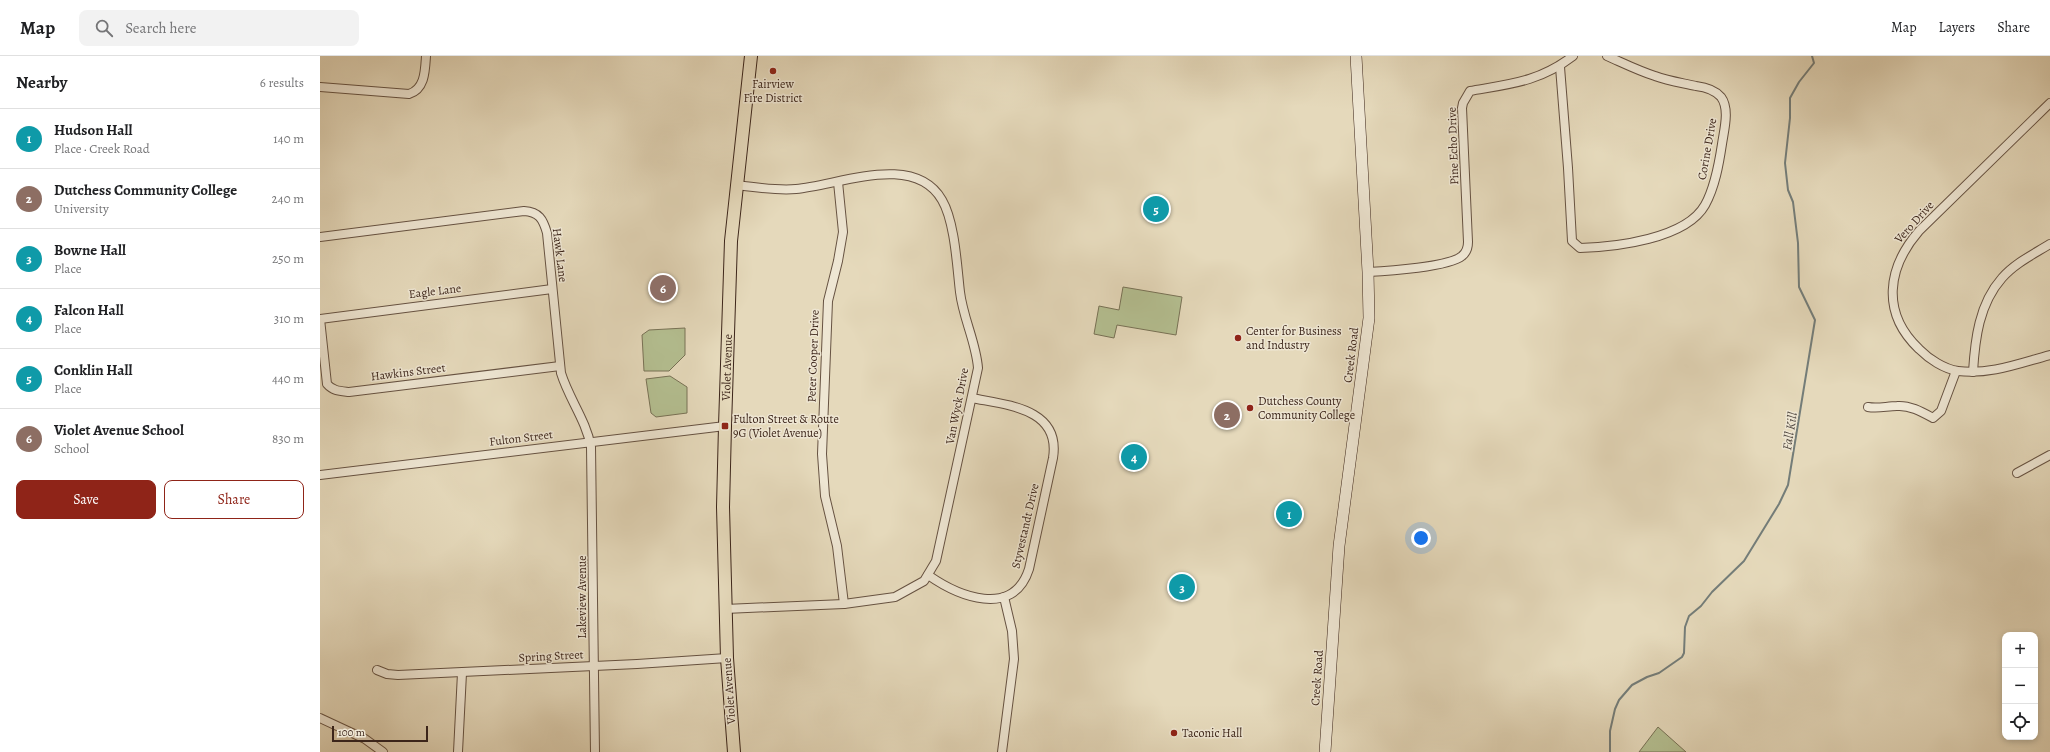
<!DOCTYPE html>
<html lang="en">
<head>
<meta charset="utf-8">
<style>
  body { margin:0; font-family:Alegreya,serif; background:#f2f2f2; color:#202124 }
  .controls { position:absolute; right:12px; bottom:12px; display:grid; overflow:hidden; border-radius:8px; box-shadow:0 2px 6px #0003 }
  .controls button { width:36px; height:36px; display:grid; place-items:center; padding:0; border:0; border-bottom:1px solid #e0e0e0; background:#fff; color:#202124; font:20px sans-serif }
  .scale { position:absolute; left:12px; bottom:10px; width:96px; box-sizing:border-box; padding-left:4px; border:2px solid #3c251a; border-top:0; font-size:11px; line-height:14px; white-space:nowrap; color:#3c251a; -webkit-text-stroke:3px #eee6d3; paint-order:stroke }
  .you { position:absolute; left:1101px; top:482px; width:14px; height:14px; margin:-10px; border:3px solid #fff; border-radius:50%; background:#1a73e8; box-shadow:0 0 0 6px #1a73e833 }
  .badge { display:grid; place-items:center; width:26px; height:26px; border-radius:50%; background:#8f2418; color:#fff; font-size:13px; font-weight:700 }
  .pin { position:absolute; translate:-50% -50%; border:2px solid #fff; box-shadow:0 1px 4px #0006 }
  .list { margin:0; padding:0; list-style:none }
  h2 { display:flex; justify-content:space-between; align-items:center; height:52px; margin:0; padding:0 16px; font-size:17px }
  h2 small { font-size:13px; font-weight:400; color:#757577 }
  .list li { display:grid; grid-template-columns:26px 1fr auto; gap:12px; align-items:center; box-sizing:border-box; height:60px; padding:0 16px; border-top:1px solid #e0e0e0 }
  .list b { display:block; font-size:15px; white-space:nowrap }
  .list p { margin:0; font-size:13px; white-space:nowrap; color:#757577 }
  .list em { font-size:13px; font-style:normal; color:#757577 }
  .actions { display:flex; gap:8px; padding:12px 16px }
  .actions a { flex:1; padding:9px 0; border:1px solid #8f2418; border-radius:8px; text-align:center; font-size:14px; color:#8f2418 }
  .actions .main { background:#8f2418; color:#fff }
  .icon { flex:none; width:22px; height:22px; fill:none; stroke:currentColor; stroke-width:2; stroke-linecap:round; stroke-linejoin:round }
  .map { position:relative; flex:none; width:1730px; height:696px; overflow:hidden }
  header { display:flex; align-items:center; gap:24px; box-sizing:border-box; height:56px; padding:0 20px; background:#fff; border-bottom:1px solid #e0e0e0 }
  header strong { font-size:19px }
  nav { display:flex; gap:22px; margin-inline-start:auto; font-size:14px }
  .search { width:280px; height:36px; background:#f2f2f2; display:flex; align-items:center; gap:10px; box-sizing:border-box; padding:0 14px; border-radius:8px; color:#757577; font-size:15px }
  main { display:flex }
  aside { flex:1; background:#fff }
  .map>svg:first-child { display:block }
</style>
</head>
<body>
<header>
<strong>Map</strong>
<div class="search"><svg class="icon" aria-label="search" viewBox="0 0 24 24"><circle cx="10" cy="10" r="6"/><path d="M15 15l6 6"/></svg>Search here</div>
<nav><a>Map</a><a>Layers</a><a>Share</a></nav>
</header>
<main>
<aside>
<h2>Nearby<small>6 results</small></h2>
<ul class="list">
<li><span class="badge" style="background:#0f9aa8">1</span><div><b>Hudson Hall</b><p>Place · Creek Road</p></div><em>140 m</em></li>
<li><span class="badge" style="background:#8d6e63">2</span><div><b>Dutchess Community College</b><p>University</p></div><em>240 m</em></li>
<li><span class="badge" style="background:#0f9aa8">3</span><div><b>Bowne Hall</b><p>Place</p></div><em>250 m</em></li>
<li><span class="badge" style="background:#0f9aa8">4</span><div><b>Falcon Hall</b><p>Place</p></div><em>310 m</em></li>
<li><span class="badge" style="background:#0f9aa8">5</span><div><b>Conklin Hall</b><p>Place</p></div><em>440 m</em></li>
<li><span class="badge" style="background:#8d6e63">6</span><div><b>Violet Avenue School</b><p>School</p></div><em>830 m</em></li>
</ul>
<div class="actions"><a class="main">Save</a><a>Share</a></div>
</aside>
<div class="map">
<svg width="1730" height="696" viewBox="0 0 1730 696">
  <rect width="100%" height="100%" fill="#e5d9bb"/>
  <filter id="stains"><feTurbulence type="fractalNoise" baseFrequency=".005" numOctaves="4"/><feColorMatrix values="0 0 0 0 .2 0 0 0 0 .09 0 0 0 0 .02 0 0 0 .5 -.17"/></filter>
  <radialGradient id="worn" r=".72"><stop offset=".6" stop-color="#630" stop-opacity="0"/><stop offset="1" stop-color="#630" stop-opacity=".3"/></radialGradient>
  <g fill="#b4bf91" stroke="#787256">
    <path d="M803 231 862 241 856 279 797 269 794 282 774 278 779 250 799 254Z"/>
    <path d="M365 272V299L349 315H324L322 279 329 274Z"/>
    <path d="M350 320 367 331V357L336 361 331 357 326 323Z"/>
    <path d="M1338 671 1366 696H1319Z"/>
  </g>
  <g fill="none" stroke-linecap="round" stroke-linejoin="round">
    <path stroke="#747d79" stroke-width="2" d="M1290 696V675L1295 653 1299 644 1312 629 1327 621 1339 617 1362 601 1364 597 1365 571 1369 560 1381 550 1392 536 1424 505 1459 448 1468 429 1495 264 1479 231 1478 187 1473 146 1468 134 1465 107 1470 62V42L1479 26 1494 7 1492 0"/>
    <g stroke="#665242" stroke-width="10">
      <g id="street">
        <path d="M1240 11 1248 112 1252 185 1260 192C1295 191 1366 183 1385 149 1395 131 1399 108 1402 88 1404 74 1410 53 1401 41 1395 34 1384 31 1376 30 1363 27 1348 25 1335 20 1319 15 1303 7 1287 0"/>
        <path d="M0 31 89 38C105 33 105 15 106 0"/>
        <path d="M1730 47 1599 175C1567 212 1561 257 1599 293 1609 303 1624 313 1638 315 1670 319 1700 307 1730 299"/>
        <path d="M518 126 523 176 518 205 508 245 502 398 505 440 517 490 524 548"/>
        <path d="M0 181 204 155C219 156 223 163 227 177L241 317C249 343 266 364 271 391L275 696"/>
        <path d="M1048 216C1068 215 1129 211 1142 200 1147 196 1148 191 1148 186L1142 52 1143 47 1150 35C1190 28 1219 26 1253 0"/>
        <path d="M0 263 7 328C13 335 20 335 29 336L240 310"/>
        <path d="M0 263 232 233"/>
        <path d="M1653 316C1655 283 1659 248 1682 222 1695 207 1714 198 1730 188"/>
        <path d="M1548 351C1558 353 1567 350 1577 350 1590 349 1602 356 1613 362L1621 355 1636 315"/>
        <path d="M1697 417 1730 399"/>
        <path d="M0 419 405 370"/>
        <path d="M608 519C638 540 693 563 709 513L733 402C741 352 686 349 652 342"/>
        <path d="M405 553 524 548 575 541 604 525 616 505 658 312C656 286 643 262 640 236 637 211 635 166 622 144 594 96 520 129 476 133 456 135 436 131 416 129"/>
        <path d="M57 614 67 618 78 619 317 608 407 602"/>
        <path d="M0 662 45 683 63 696"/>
        <path d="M138 696 142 617"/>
        <path d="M682 696 694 603 692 575 684 541"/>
      </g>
    </g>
    <g stroke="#3c251a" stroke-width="12">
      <path id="secondary" d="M1005 696 1019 490 1049 262 1048 216 1036 0"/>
    </g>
    <g stroke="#3c251a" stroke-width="14">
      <g id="primary">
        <path id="s1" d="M414 696 407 602 403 451 405 370 411 185 431 0"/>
      </g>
    </g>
    <use href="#street" stroke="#eee6d3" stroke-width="8"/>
    <use href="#secondary" stroke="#eee6d3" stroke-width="11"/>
    <use href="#primary" stroke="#e5d9bb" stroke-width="12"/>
  </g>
  <g fill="#8f2418" stroke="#eee6d3" stroke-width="1.5">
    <circle cx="453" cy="15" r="4"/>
    <circle cx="918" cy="282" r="4"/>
    <circle cx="930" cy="352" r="4"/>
    <rect x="401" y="366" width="8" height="8" rx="2"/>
    <circle cx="854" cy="677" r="4"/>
  </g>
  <g text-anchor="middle" stroke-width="3" stroke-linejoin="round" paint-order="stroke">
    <g font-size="12" fill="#3c251a" stroke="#eee6d3" text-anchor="start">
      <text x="453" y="32" text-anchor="middle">Fairview<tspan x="453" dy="14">Fire District</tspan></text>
      <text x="926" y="279">Center for Business<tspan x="926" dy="14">and Industry</tspan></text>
      <text x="938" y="349">Dutchess County<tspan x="938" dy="14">Community College</tspan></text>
      <text x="413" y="367">Fulton Street &amp; Route<tspan x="413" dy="14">9G (Violet Avenue)</tspan></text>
      <text x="862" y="681">Taconic Hall</text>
    </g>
    <g font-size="12" fill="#3c251a" stroke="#eee6d3">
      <text transform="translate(1133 90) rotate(-92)" y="4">Pine Echo Drive</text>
      <text transform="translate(1387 93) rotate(-80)" y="4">Corine Drive</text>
      <text transform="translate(1594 166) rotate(-48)" y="4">Vero Drive</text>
      <text transform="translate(240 199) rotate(83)" y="4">Hawk Lane</text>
      <text transform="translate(115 235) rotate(-7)" y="4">Eagle Lane</text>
      <text transform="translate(1031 299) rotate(-83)" y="4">Creek Road</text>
      <text transform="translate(493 300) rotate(-88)" y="4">Peter Cooper Drive</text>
      <text dy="4" stroke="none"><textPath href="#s1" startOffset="385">Violet Avenue</textPath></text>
      <text transform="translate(88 316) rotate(-7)" y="4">Hawkins Street</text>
      <text transform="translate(637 350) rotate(-79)" y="4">Van Wyck Drive</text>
      <text transform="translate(201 382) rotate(-7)" y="4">Fulton Street</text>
      <text transform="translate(705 470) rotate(-77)" y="4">Styvestandt Drive</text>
      <text transform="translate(262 541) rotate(-90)" y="4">Lakeview Avenue</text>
      <text transform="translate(231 600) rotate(-3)" y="4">Spring Street</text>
      <text transform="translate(997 622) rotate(-86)" y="4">Creek Road</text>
      <text transform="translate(409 635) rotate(-94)" y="4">Violet Avenue</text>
    </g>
    <g font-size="13" font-style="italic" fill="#534a42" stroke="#eee6d3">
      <text transform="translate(1469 375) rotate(-81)" y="5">Fall Kill</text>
    </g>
  </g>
  <rect width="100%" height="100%" filter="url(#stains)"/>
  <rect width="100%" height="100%" fill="url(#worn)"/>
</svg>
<div class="controls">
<button>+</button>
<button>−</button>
<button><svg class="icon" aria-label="locate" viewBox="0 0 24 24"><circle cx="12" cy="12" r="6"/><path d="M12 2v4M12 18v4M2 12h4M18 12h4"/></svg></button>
</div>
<div class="scale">100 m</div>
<div class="you"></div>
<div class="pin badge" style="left:969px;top:458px;background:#0f9aa8">1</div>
<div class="pin badge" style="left:907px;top:359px;background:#8d6e63">2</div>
<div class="pin badge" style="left:862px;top:531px;background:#0f9aa8">3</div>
<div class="pin badge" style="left:814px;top:401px;background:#0f9aa8">4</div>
<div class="pin badge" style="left:836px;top:153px;background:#0f9aa8">5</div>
<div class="pin badge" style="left:343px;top:232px;background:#8d6e63">6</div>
</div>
</main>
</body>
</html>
